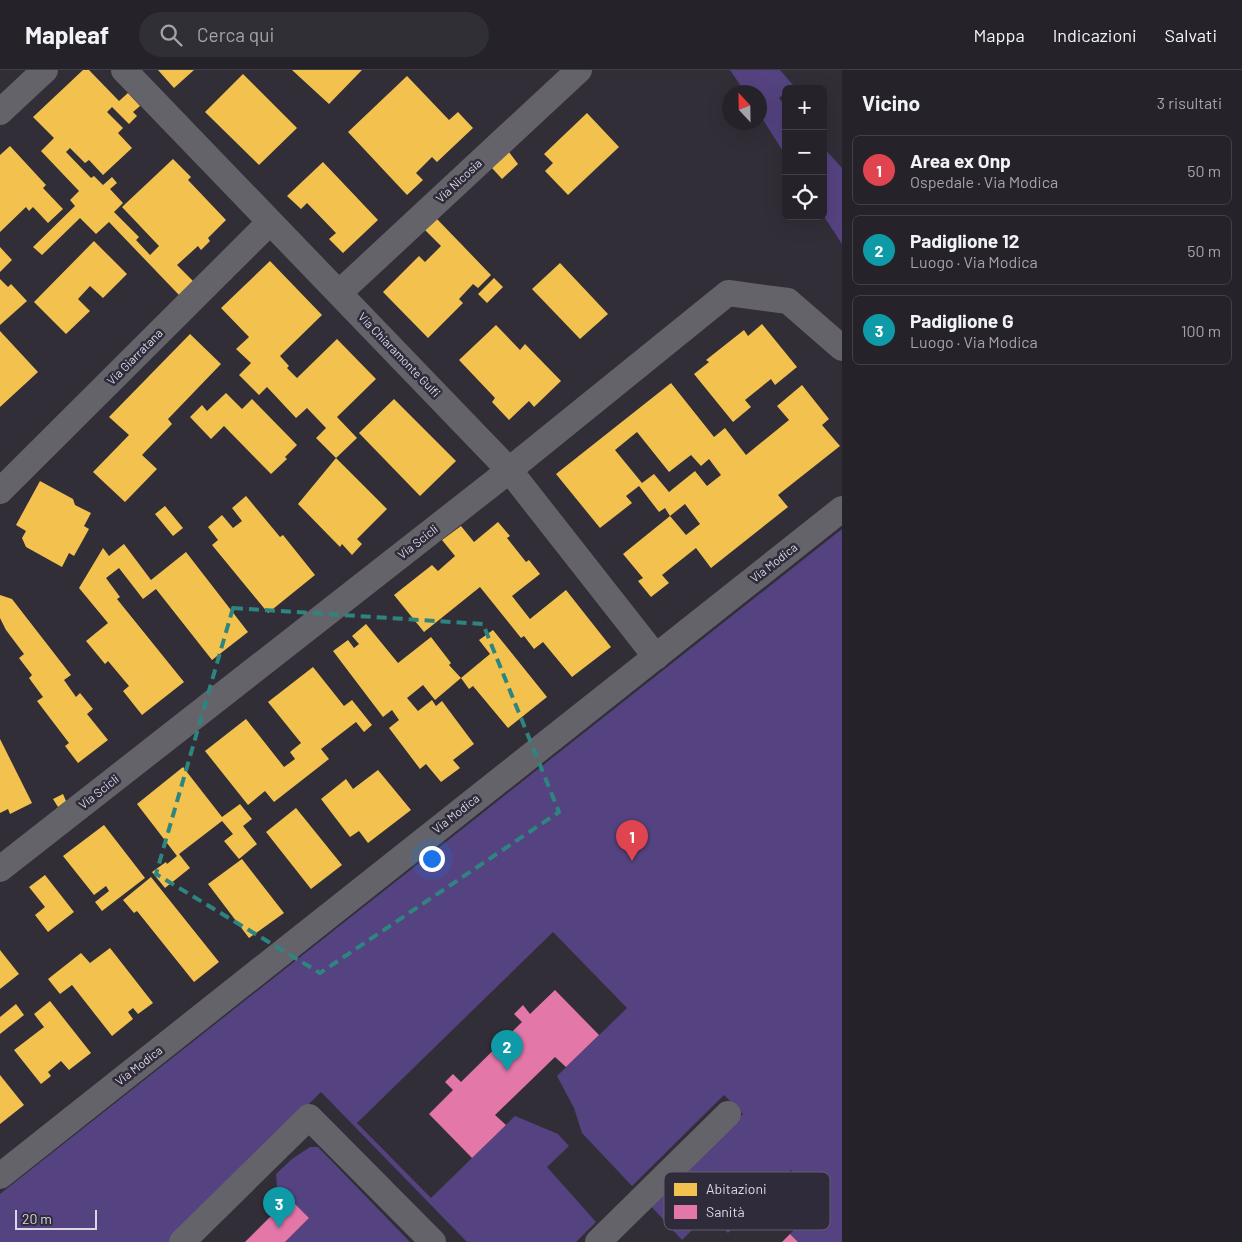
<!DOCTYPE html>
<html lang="it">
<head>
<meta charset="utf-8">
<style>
  body { margin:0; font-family:Barlow,sans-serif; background:#312f36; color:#f1f3f6 }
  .controls { position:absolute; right:15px; top:15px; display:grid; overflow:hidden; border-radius:8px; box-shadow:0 5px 20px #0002 }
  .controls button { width:45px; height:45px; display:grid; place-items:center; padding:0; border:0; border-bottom:1px solid #423f47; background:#25222a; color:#f1f3f6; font:25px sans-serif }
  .compass { position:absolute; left:722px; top:15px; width:45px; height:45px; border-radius:50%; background:#25222a; box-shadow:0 5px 20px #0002; rotate:338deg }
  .scale { position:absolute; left:15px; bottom:12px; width:82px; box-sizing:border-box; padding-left:5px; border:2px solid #dbd9e4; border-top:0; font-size:14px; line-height:18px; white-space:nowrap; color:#dbd9e4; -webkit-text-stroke:4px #2f2b3b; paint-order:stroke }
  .you { position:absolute; left:431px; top:788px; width:18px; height:18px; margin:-12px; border:4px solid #fff; border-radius:50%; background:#1a73e8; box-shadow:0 0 0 8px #1a73e833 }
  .badge { display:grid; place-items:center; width:32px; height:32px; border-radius:50%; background:#ea580c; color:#fff; font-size:16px; font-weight:700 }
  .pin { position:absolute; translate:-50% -41px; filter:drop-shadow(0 1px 2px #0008) }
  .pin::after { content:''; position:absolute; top:26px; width:18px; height:15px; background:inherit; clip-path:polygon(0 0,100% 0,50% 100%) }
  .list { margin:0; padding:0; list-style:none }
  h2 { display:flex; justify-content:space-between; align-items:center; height:65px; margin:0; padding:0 20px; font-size:21px }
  h2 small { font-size:16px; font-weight:400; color:#a3a4a8 }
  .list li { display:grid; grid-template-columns:32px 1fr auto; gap:15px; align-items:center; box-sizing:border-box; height:70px; margin:0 10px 10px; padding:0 10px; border:1px solid #423f47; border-radius:8px }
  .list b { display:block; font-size:19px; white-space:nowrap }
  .list p { margin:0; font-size:16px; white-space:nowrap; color:#a3a4a8 }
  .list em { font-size:16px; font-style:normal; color:#a3a4a8 }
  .icon { flex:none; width:28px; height:28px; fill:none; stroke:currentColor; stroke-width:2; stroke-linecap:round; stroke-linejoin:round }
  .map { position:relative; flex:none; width:842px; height:1172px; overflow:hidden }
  header { display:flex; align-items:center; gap:30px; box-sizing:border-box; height:70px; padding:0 25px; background:#25222a; border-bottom:1px solid #423f47 }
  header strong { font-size:24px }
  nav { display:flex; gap:28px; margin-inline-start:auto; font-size:18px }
  .search { width:350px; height:45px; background:#312f36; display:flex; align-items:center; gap:12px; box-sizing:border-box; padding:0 18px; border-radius:28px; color:#a3a4a8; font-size:19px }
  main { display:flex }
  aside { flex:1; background:#25222a }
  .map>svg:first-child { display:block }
</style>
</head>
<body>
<header>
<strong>Mapleaf</strong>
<div class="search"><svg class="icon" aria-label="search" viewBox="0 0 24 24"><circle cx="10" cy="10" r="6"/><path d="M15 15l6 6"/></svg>Cerca qui</div>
<nav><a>Mappa</a><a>Indicazioni</a><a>Salvati</a></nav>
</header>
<main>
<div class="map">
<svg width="842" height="1172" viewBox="0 0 842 1172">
  <rect width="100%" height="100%" fill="#312e38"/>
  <g fill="#544380">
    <path d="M730 0H780L793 15 789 19H786V22L779 28 786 36V86L760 45V22H745Z"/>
    <path d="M823 77 842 98V174L823 145Z"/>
    <path d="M842 459V1172H798L790 1164 821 1132 791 1100 728 1163 708 1144 682 1170 650 1135 743 1044 724 1025 632 1116 582 1063 574 1038 557 1006 627 938 553 862 357 1053 431 1128 515 1046 558 1064 569 1076 547 1097 596 1152 576 1172H467L321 1022 169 1172H0V1124Z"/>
    <path d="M310 1077H318L410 1172H285L309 1148 277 1117 276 1104 292 1089Z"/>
  </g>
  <g fill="#f2c14e" fill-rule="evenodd">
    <path d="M83 0H89L119 31 128 23 140 36 133 42 137 46 129 54 112 37 107 42 123 58 118 63 132 78 103 105 89 90 85 93 70 78 66 82 91 108 94 106 103 115 112 107 117 113 110 119 123 133 114 142 139 167 136 170 150 185 159 176 122 137 173 89 191 107 188 110 226 150 208 168 210 171 201 180 198 176 177 195 193 211 179 225 109 152 96 164 80 148 42 185 33 177 75 136 70 130 79 121 41 81 54 68 33 47Z"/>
    <path d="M158 0H194L174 18Z"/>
    <path d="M292 0H362L329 34Z"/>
    <path d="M243 4 297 58 259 95 205 42Z"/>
    <path d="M407 6 449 50 458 42 473 58 437 92 432 87 416 103 423 110 407 125 348 62Z"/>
    <path d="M587 43 619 77 568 125 545 101 553 93 544 84Z"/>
    <path d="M10 76 46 115 43 118 63 139 48 153 33 137 29 141 26 137 0 162V85Z"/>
    <path d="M509 82 518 94 502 109 492 98Z"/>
    <path d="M323 92 378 150 343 183 329 169 336 163 307 133 301 139 287 126Z"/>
    <path d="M437 149 491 205 478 218 473 214 459 229 463 233 428 268 383 222 419 186 425 192 441 176 425 160Z"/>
    <path d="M94 171 127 204 103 228 90 216 78 229 90 241 66 264 34 232Z"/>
    <path d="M0 177 12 190 0 202Z"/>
    <path d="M270 191 322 245 280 286 289 296 287 298 297 308 337 269 376 309 337 347 357 368 336 388 316 368 326 358 307 338 296 348 267 317 259 325 239 305 251 293 236 279 249 267 221 238Z"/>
    <path d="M560 193 608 244 580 269 532 219Z"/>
    <path d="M494 208 503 217 487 233 478 224Z"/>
    <path d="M0 209 8 217 11 214 27 231 0 255Z"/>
    <path d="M762 254 797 297 775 315 771 309 745 330 751 337 733 352 694 304 709 292 706 290 744 260 748 266Z"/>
    <path d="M496 255 520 280 525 274 561 311 534 337 529 331 509 350 492 332 495 328 459 290Z"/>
    <path d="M0 261 38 302 0 337Z"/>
    <path d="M190 264 221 294 168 349 172 354 142 385 157 399 125 432 93 402 129 365 109 347Z"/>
    <path d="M671 313 714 367 725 358 746 385 789 350 777 336 802 315 829 349 822 355 840 376 778 425 788 437 711 498 696 478 662 505 669 513 651 527 638 511 643 508 623 484 670 446 686 465 700 454 685 434 670 446 665 438 659 442 639 416 626 426 632 433 600 458 556 404ZM637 362 669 402 691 385 701 396 709 389 721 405 707 416 695 401 669 422 654 404 642 413 615 380Z"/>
    <path d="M226 323 242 339 252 329 297 375 285 387 287 389 271 404 224 356 211 369 190 347 202 335 207 341Z"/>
    <path d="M394 329 456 391 420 426 359 363Z"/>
    <path d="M336 388 387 439 357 469 362 474 352 485 342 474 340 477 298 434Z"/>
    <path d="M40 411 73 429 75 435 91 443 84 456 89 459 74 486 69 483 62 497 26 477 22 468 26 461 16 455Z"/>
    <path d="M246 426 280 467 283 465 315 505 268 543 212 475 218 470 208 457 222 445 233 458 242 451 232 438Z"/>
    <path d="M165 436 183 458 173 466 155 444Z"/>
    <path d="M498 452 510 466 507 468 526 492 529 490 540 504 512 526 530 549 566 520 611 577 572 607 543 572 534 579 524 566 521 568 480 517 424 562 394 525 432 495 438 501 455 486 442 470 461 456 474 472Z"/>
    <path d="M124 474 151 510 186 482 248 562 212 590 156 519 143 529 119 498 106 508 120 527 117 529 184 612 142 645 123 621 129 616 108 591 105 594 86 571 108 553 79 518 103 478 109 486Z"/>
    <path d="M0 525 12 529 71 605 64 610 76 627 80 623 93 639 87 644 108 670 78 693 65 676 69 673 37 631 43 627 29 608 32 605 19 588 24 584 6 560 0 548Z"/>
    <path d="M366 554 398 593 431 567 451 593 449 595 461 608 435 630 423 615 407 628 418 641 432 630 436 636 442 631 474 674 453 690 460 698 441 712 426 694 420 699 389 658 399 650 392 640 383 647 333 581 348 570 354 578 359 574 352 566Z"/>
    <path d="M493 560 547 627 508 658 473 616 469 619 461 608 490 584 479 570Z"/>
    <path d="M313 597 344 636 352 630 372 655 364 662 356 652 321 679 329 689 274 732 265 721 248 735 205 681 246 649 284 697 295 689 290 682 301 673 268 632Z"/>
    <path d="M0 669 32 733 10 744 8 739 0 743Z"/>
    <path d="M183 697 222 747 240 734 252 749 243 756 257 774 239 789 224 771 233 764 222 751 179 784 190 798 165 818 152 802 166 792 167 794 177 786 137 734Z"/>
    <path d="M378 700 411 740 368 773 359 761 350 767 321 729 346 709 353 719Z"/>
    <path d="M63 724 66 731 58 737 53 729Z"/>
    <path d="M296 738 342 795 311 819 266 762Z"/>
    <path d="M104 755 145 808 102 841 95 832 109 821 106 816 94 825 63 786Z"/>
    <path d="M242 789 284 843 249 868 208 814Z"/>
    <path d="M45 805 74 842 48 862 35 845 45 837 29 817Z"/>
    <path d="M151 807 219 892 194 912 137 841 134 843 123 830Z"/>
    <path d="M110 878 153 933 138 944 133 938 128 942 133 949 112 966 72 915 60 924 48 909 81 883 90 893Z"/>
    <path d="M0 880 19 904 0 919Z"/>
    <path d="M50 931 91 983 69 1000 61 991 48 1002 51 1006 41 1014 14 980 44 957 34 944Z"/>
    <path d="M16 934 24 945 0 964V947Z"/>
    <path d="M0 1005 24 1035 0 1054Z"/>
  </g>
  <g fill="#e377a8">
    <path d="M555 920 599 965 566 997 555 987 495 1045 506 1055 472 1088 429 1044 453 1020 445 1012 453 1004 461 1012 522 952 514 944 523 935 530 944Z"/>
    <path d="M289 1128 309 1148 285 1172H245Z"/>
    <path d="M790 1164 798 1172H782Z"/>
  </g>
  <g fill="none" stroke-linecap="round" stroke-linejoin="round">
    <g stroke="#65636a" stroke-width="26">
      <path d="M124 0 510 401 656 587"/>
      <path d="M0 42 45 0"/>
      <path d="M339 223 579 0"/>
      <path d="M0 421 270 152"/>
      <path d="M0 799 497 410 728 223 788 231 842 278"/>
      <path d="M0 1106 842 439"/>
      <path d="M182 1172 309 1047 433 1172"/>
      <path d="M598 1172 728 1044"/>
    </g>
  </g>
  <path fill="none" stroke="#2e8580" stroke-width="4" stroke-dasharray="10 6" stroke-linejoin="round" d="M233 538 483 554 559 742 320 903 156 804Z"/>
  <g text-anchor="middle" stroke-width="5" stroke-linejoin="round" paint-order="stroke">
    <g font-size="12" fill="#dbd9e4" stroke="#2f2b3b">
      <text transform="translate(459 111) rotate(-43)" y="4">Via Nicosia</text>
      <text transform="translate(399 285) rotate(46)" y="4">Via Chiaramonte Gulfi</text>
      <text transform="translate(135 287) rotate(-45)" y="4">Via Giarratana</text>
      <text transform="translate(418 472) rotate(-38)" y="4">Via Scicli</text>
      <text transform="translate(774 493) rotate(-38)" y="4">Via Modica</text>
      <text transform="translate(99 722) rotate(-38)" y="4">Via Scicli</text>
      <text transform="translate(456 744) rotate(-38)" y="4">Via Modica</text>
      <text transform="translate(139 996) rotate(-38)" y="4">Via Modica</text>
    </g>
  </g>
  <rect x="664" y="1102" width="166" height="58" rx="8" fill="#2f2b3b" stroke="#635f6e" stroke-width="1"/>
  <rect x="674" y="1113" width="23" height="13" fill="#f2c14e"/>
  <rect x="674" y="1135" width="23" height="14" fill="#e377a8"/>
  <g font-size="14" fill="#dbd9e4">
    <text x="706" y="1124">Abitazioni</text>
    <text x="706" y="1147">Sanità</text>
  </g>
</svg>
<div class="controls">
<button>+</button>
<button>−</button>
<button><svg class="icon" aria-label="locate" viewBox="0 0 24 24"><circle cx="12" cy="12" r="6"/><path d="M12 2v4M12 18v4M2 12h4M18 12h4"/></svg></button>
</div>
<svg class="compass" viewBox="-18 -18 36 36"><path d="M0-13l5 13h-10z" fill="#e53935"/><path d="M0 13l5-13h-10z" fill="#a3a4a8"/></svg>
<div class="scale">20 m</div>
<div class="you"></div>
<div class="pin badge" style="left:632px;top:791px;background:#e0444e">1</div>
<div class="pin badge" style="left:507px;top:1001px;background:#0f9aa8">2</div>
<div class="pin badge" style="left:279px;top:1158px;background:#0f9aa8">3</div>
</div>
<aside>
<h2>Vicino<small>3 risultati</small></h2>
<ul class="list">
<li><span class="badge" style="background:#e0444e">1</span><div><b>Area ex Onp</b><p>Ospedale · Via Modica</p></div><em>50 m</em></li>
<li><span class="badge" style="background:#0f9aa8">2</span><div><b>Padiglione 12</b><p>Luogo · Via Modica</p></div><em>50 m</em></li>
<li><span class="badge" style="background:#0f9aa8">3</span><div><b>Padiglione G</b><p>Luogo · Via Modica</p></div><em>100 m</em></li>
</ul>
</aside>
</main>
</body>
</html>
